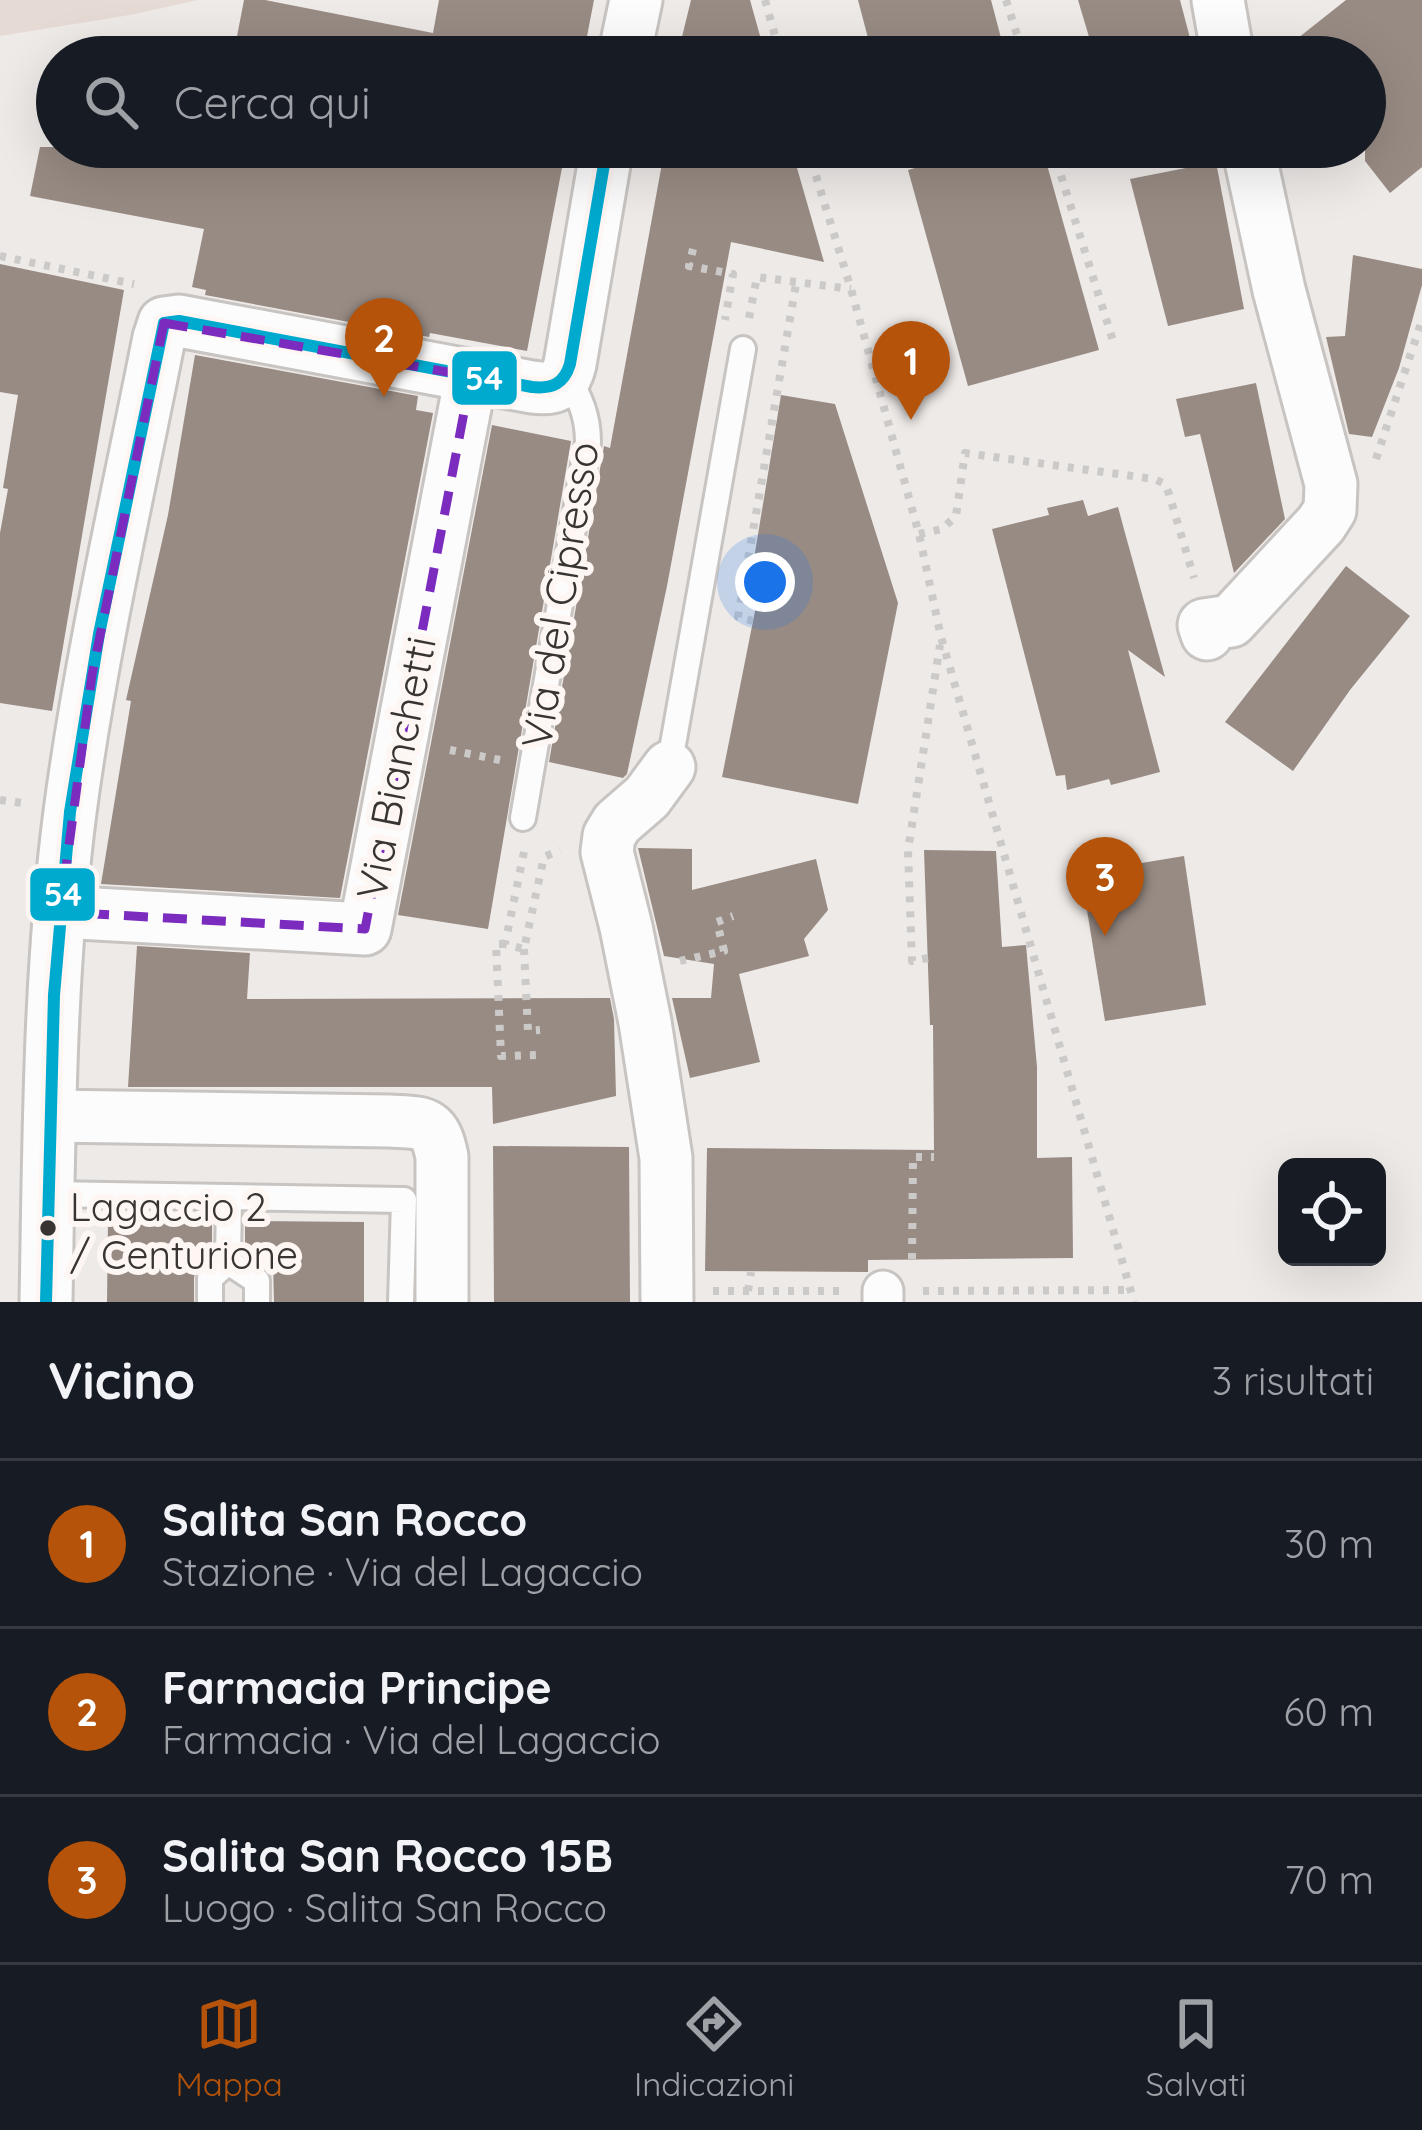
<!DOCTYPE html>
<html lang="it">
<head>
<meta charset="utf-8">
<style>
  body { margin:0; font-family:Quicksand,sans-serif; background:#242831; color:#f1f3f6 }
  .controls { position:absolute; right:36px; bottom:36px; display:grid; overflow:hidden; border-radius:18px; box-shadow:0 12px 48px #0002 }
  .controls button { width:108px; height:108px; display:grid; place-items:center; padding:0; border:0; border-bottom:3px solid #363941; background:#171b24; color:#f1f3f6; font:60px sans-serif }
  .you { position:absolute; left:765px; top:582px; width:42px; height:42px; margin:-30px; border:9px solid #fff; border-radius:50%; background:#1a73e8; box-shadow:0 0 0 18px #1a73e833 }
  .badge { display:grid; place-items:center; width:78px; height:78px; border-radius:50%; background:#b45309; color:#fff; font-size:39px; font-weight:700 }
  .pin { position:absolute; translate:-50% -99px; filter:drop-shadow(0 3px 6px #0008) }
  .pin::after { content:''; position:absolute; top:63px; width:42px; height:36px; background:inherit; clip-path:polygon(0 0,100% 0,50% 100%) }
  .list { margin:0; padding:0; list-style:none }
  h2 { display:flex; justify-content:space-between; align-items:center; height:156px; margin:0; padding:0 48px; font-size:51px }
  h2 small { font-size:39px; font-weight:400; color:#9ea1a6 }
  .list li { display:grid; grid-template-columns:78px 1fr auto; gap:36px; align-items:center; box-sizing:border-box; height:168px; padding:0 48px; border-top:3px solid #363941 }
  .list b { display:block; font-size:45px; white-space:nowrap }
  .list p { margin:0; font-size:39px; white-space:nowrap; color:#9ea1a6 }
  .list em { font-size:39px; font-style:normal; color:#9ea1a6 }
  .icon { flex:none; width:66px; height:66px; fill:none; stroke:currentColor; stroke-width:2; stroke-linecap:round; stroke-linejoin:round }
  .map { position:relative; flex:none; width:1422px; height:1302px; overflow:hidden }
  .search { position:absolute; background:#171b24; box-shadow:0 12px 48px #0002; left:36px; right:36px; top:36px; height:132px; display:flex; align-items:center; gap:30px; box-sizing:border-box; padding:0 42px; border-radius:66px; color:#9ea1a6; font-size:45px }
  .sheet { height:660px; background:#171b24 }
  nav { display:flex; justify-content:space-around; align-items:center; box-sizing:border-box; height:168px; border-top:3px solid #363941; background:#171b24; font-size:33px; color:#9ea1a6 }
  nav a { display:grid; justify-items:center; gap:6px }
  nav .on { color:#b45309 }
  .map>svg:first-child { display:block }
</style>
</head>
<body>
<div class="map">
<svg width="1422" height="1302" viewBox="0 0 1422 1302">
  <rect width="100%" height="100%" fill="#eeeae8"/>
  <path fill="#e6dad5" d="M0 0H198L130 15 0 36Z"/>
  <g fill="#988b84">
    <path d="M244 0H265L433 33 439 0H594L583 57H233Z"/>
    <path d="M691 0H750L766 57H695L697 49 680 45Z"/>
    <path d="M858 0H991L1006 57H873Z"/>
    <path d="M1078 0H1180L1195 57H1095Z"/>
    <path d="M1346 0H1422V167L1390 193 1365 161V57H1332L1298 38Z"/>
    <path d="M40 147H566L527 351 430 333 429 337 205 295 206 290 192 287 204 229 30 196Z"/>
    <path d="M665 147H791L824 262 731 242 667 586 627 774 623 778 549 762 604 446 610 448Z"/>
    <path d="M988 147H1042L1099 350 968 386 908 170Z"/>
    <path d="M1216 162 1244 309 1168 326 1130 179Z"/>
    <path d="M1353 255 1422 269V285L1399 368 1372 437 1349 434 1326 337 1345 336Z"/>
    <path d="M0 264 124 290 52 711 0 703V533L8 489 3 488 18 395 0 392Z"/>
    <path d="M195 355 418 396 416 410 433 413 340 898 101 884 131 701 126 700 168 515Z"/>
    <path d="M1256 383 1285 519 1234 573 1200 434 1185 437 1176 399Z"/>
    <path d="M781 395 835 404 898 603 858 804 722 777 758 596 748 595Z"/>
    <path d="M492 425 571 441 488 929 398 915Z"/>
    <path d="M1083 500 1088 516 1118 507 1125 533 1165 677 1128 650 1160 772 1111 785 1109 779 1067 790 1065 775 1056 776 992 529 1049 515 1047 508Z"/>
    <path d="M1346 566 1410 616 1350 690 1293 771 1225 722Z"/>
    <path d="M638 848 692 849V890L816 859 828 910 804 939 809 956 739 974 760 1062 690 1078 672 998H711L714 964 664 956Z"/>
    <path d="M924 850 996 851 1002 947 1026 945 1037 1067V1158L1072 1157 1073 1258 868 1260V1272L705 1271 707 1148 934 1150 933 1025H930Z"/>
    <path d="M1184 856 1206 1005 1105 1021 1081 873Z"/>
    <path d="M137 946 250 953 247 999 610 998 614 1019 616 1096 493 1124 492 1087H128Z"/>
    <path d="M493 1146 629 1147 630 1302H494Z"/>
    <path d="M108 1220 212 1221V1254L202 1263H197L194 1278V1302H107Z"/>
    <path d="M245 1221 364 1222V1302H274L273 1264H261L245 1253Z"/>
  </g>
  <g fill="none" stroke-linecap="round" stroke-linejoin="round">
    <g stroke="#c7c4c2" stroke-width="30">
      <g id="service">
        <path d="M669 767 743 349"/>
        <path d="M523 818 588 442C588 416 580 398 567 376"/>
        <path d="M48 1194 229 1197 228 1262 210 1278V1302"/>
        <path d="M229 1197 404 1200 401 1302"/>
        <path d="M228 1262 257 1281V1302"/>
      </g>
    </g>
    <g stroke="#c7c4c2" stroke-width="45">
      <path id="pedestrian" d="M883 1302V1291"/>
    </g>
    <g stroke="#c7c4c2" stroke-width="57">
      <g id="minor">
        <path d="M1218 0 1228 57"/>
        <path d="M624 57 636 0"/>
        <path d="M1207 634 1204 625 1231 621 1321 524 1330 510 1331 484 1279 290 1248 147"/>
        <path d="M60 912 365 929 471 376"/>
        <path d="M50 1116 390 1121C424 1123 435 1120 442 1157V1302"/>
        <path d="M46 1302C49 1139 49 974 70 812 91 653 128 495 159 338L164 323 179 321 532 387C553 390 565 386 570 364L607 147"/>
        <path d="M667 1302 666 1158 645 1022 626 927 607 852 609 836 617 823 647 797 669 767"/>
      </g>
    </g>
    <g stroke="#cccac9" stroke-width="8" stroke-dasharray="6 9" stroke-linecap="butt">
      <path d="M765 0 781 57"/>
      <path d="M1006 0 1024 57"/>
      <path d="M807 147 851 289 919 534 941 637 1134 1302"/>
      <path d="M1052 147 1114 344"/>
      <path d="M693 249 689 266 733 274 725 320"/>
      <path d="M0 256 134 284"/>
      <path d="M749 318 757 277 851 289"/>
      <path d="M1376 459 1422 320"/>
      <path d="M919 534 942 529 956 516 965 453 1154 479 1165 484 1169 494 1194 578"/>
      <path d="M753 621 738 617 796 284"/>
      <path d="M450 750 500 760"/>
      <path d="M0 800 22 803"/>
      <path d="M524 852 505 944 524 949 544 857 560 850"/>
      <path d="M505 944H496L501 1056 540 1055"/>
      <path d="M524 949 528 1031 540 1030"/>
      <path d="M928 958 912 961 908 850 940 645"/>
      <path d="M680 961 724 951 717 922 733 916"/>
      <path d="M912 1259 913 1157H934"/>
      <path d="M713 1291H842"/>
      <path d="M748 1291 751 1272"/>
      <path d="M923 1291 1131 1290"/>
    </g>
    <use href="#service" stroke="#fcfcfc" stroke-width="24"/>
    <use href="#pedestrian" stroke="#fcfcfc" stroke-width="39"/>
    <use href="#minor" stroke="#fcfcfc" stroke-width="51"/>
    <g stroke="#fef6f3" stroke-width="21">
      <path id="bus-1" d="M46 1302 54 995 70 812 99 634 164 323 179 321 532 387C552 389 564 384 570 364L607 147"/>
    </g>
    <use href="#bus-1" stroke="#00a9ce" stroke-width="12"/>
  </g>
  <path fill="none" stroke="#7b2cbf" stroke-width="9" stroke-dasharray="24 15" stroke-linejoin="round" d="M164 323 471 376 365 929 60 912 92 675Z"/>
  <circle fill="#383432" stroke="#fef6f3" stroke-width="4.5" cx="48" cy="1228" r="10"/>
  <g text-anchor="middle" stroke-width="12" stroke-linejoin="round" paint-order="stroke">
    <g font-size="39" fill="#383432" stroke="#fef6f3" text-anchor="start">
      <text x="70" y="1221">Lagaccio 2<tspan x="70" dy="48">/ Centurione</tspan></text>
    </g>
    <g font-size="42" fill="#383432" stroke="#fef6f3">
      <text transform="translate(560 595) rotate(-81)" y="15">Via del Cipresso</text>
      <text transform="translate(396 768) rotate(-79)" y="15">Via Bianchetti</text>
    </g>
  </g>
  <g stroke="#fef6f3" stroke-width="4.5">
    <rect x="450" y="349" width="69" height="58" rx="12" fill="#00a9ce"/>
    <rect x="28" y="866" width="69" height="57" rx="12" fill="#00a9ce"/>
  </g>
  <g font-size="33" text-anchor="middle" font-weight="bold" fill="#fff">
    <text x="484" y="390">54</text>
    <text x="63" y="906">54</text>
  </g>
</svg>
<div class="controls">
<button><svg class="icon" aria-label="locate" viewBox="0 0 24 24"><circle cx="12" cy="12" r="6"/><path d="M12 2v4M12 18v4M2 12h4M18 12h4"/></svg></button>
</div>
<div class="you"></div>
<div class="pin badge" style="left:911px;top:420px">1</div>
<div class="pin badge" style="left:384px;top:397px">2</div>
<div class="pin badge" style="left:1105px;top:936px">3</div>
<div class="search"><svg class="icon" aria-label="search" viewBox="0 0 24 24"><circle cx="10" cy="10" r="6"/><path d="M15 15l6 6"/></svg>Cerca qui</div>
</div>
<section class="sheet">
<h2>Vicino<small>3 risultati</small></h2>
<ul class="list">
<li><span class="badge">1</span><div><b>Salita San Rocco</b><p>Stazione · Via del Lagaccio</p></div><em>30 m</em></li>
<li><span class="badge">2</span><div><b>Farmacia Principe</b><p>Farmacia · Via del Lagaccio</p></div><em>60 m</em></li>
<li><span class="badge">3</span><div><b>Salita San Rocco 15B</b><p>Luogo · Salita San Rocco</p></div><em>70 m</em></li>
</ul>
</section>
<nav>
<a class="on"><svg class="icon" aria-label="map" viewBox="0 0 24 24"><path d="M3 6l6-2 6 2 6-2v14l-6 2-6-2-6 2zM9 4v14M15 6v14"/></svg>Mappa</a>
<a><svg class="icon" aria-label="directions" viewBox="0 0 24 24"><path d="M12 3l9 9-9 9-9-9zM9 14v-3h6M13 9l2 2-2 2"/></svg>Indicazioni</a>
<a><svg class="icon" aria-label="saved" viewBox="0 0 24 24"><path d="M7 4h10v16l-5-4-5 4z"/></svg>Salvati</a>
</nav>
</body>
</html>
